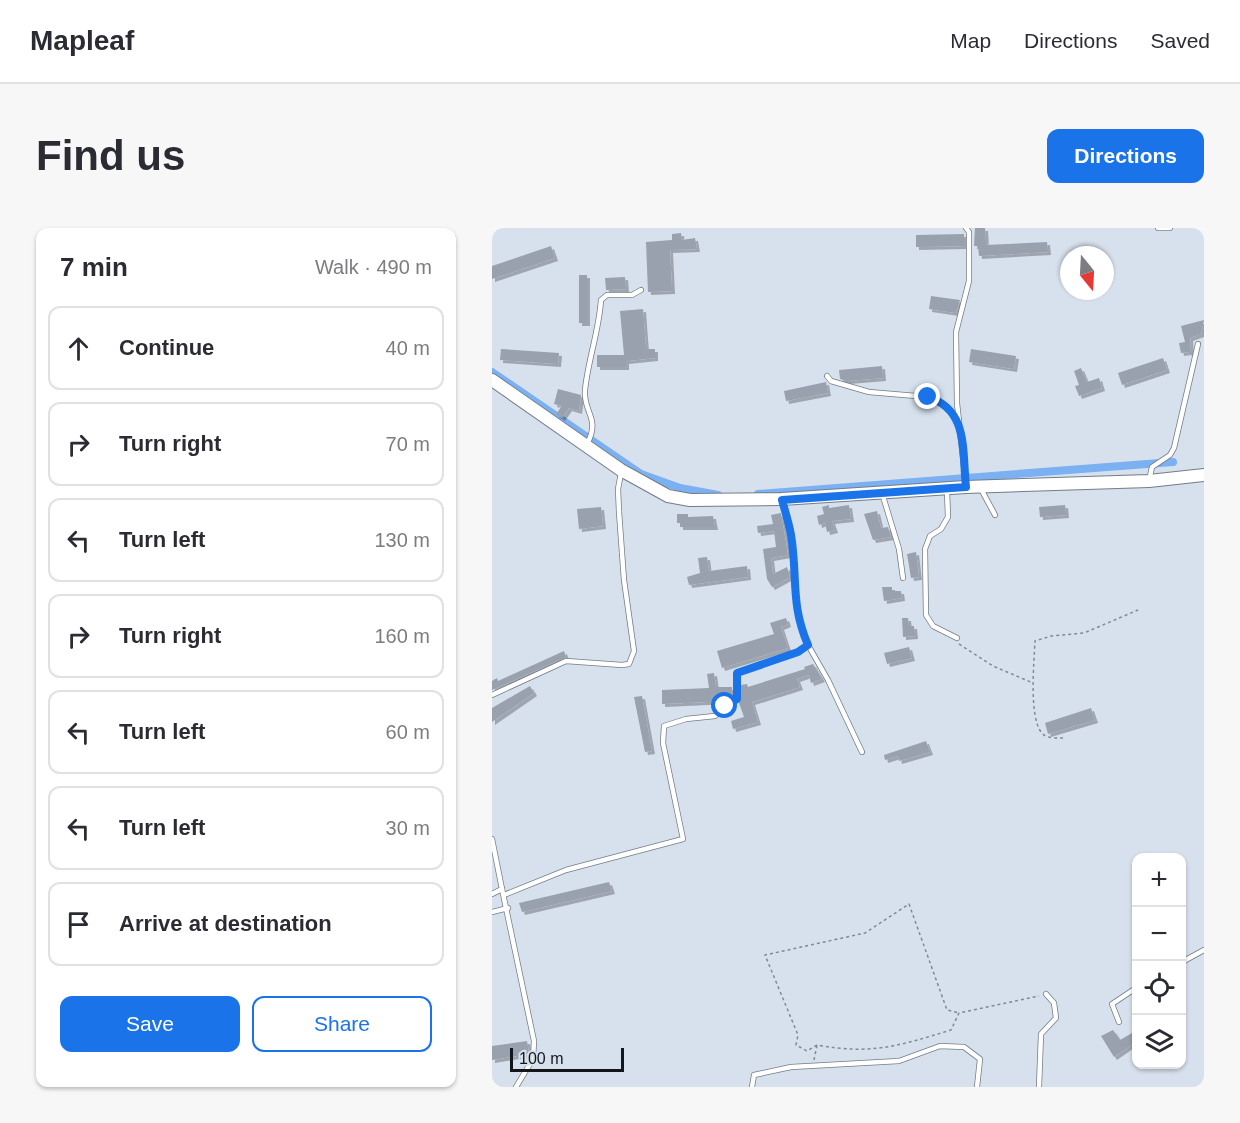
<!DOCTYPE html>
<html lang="en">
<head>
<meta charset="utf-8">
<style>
  body { margin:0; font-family:Arial,sans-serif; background:#f7f7f7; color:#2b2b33 }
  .controls { position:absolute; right:18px; bottom:18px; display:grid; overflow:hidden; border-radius:12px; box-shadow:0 2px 4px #0004 }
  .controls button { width:54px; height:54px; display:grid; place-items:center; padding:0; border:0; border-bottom:2px solid #e1e1e2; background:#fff; color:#2b2b33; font:30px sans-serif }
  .compass { position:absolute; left:568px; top:18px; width:54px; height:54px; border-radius:50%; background:#fff; box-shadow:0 2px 4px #0004; rotate:162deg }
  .scale { position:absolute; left:18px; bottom:15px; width:114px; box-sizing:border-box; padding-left:6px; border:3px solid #13171b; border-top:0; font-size:16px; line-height:21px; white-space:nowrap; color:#13171b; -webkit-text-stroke:4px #d7e1ed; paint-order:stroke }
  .stop { position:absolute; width:18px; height:18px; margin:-14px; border:4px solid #1a73e8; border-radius:50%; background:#fff }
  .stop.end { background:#1a73e8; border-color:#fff; box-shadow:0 2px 6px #0008 }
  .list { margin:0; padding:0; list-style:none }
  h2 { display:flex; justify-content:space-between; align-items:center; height:78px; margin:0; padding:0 24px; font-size:26px }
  h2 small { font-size:20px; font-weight:400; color:#7c7c81 }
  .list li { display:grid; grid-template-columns:39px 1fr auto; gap:18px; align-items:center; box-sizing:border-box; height:84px; margin:0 12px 12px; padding:0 12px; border:2px solid #e1e1e2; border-radius:12px }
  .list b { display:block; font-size:22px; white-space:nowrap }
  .list em { font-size:20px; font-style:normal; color:#7c7c81 }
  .actions { display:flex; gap:12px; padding:18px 24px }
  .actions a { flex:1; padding:14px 0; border:2px solid #1a73e8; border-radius:12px; text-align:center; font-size:21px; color:#1a73e8 }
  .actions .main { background:#1a73e8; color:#fff }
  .icon { flex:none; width:33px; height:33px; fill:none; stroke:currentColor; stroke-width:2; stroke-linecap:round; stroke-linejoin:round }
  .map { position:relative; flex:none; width:712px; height:859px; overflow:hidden; border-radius:12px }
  header { display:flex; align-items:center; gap:36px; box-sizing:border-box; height:84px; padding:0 30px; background:#fff; border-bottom:2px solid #e1e1e2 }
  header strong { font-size:28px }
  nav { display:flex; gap:33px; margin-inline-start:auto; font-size:21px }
  .intro { display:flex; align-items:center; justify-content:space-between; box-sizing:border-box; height:144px; padding:0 36px }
  h1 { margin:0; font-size:42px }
  .button { padding:15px 27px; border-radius:12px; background:#1a73e8; color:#fff; font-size:21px; font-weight:700 }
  main { display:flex; gap:36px; padding:0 36px }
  aside { flex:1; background:#fff; border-radius:12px; box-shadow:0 2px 4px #0004 }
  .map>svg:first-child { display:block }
</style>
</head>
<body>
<header>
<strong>Mapleaf</strong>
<nav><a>Map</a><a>Directions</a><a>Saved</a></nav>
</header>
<div class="intro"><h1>Find us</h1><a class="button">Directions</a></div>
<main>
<aside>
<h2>7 min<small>Walk · 490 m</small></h2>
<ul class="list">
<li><svg class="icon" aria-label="ahead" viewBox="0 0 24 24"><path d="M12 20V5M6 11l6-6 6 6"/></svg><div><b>Continue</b></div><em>40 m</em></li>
<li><svg class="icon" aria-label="right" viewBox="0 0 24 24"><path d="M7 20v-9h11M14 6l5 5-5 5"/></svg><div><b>Turn right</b></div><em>70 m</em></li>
<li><svg class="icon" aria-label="left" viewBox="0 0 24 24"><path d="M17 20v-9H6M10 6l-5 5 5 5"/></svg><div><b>Turn left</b></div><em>130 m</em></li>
<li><svg class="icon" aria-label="right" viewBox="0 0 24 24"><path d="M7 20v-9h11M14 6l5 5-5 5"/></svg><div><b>Turn right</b></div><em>160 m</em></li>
<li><svg class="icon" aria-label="left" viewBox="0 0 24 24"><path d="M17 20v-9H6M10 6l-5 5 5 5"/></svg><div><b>Turn left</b></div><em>60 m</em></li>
<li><svg class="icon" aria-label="left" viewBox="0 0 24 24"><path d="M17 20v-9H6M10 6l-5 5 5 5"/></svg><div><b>Turn left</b></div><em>30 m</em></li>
<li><svg class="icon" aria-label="arrive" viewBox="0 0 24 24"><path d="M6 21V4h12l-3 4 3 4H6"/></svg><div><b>Arrive at destination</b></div></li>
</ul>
<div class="actions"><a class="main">Save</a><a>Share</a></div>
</aside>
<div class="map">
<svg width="712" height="859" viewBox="0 0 712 859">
  <defs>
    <filter id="shadow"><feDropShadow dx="3" dy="3" stdDeviation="0" flood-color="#0004"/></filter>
  </defs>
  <rect width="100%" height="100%" fill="#d7e1ed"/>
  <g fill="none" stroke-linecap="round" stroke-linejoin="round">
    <g stroke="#7bb0f2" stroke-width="8">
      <path d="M0 144 149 246 188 260 226 267"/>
      <path d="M266 266 681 234"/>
    </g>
  </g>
  <g fill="#98a1ad" filter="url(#shadow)">
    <path d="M483 0H493L494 17 555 14 556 24 487 28 486 18H482Z"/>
    <path d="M189 5 190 12 203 10 205 21 178 22 180 63 156 64 154 14 180 12V6Z"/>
    <path d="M472 6V18L424 19V7Z"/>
    <path d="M59 18 63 30 0 51V38Z"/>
    <rect x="87" y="47" width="8" height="48"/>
    <path d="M133 49 134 61 114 62 113 50Z"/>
    <path d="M439 68 468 72 464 85 437 81Z"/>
    <path d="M151 81 154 121H163V130L134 133V139H105V127H132L128 83Z"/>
    <path d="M712 92 709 106 698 110 699 127 696 124 689 125 687 115 693 114 689 98Z"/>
    <path d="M9 121 67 125 66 136 8 132Z"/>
    <path d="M479 121 524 128 522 141 477 134Z"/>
    <path d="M671 130 675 142 630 157 626 145Z"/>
    <path d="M390 138 391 150 355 153 348 151 347 142Z"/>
    <path d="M589 140 595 154 607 150 610 160 587 168 583 158 587 157 582 143Z"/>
    <path d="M334 154 336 165 294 173 292 163Z"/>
    <path d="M66 161 89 167 87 183 77 180 70 190 64 186 70 178 62 176Z"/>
    <path d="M337 277V280L357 277 359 291 340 293 343 302 335 304 333 295 327 297 325 288 332 286 330 279Z"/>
    <path d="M573 277 574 287 548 289 547 279Z"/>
    <path d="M109 279 111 298 87 301 85 281Z"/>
    <path d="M385 283 389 300 396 299 399 309 381 312 372 286Z"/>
    <path d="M289 285 296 327 279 330 281 346 295 339 298 349 280 359 275 351 271 321 284 319 282 303 266 305 265 298 281 296 279 287Z"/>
    <path d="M185 286H196V289L221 288 223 299H188V295H185Z"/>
    <path d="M424 324 427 349 419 350 415 326Z"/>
    <path d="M215 329 217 343 255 338 256 349 197 357 195 349 208 345 206 330Z"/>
    <path d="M390 359H400V363H409L410 370 392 373Z"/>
    <path d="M294 390 296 396 289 399 296 420 230 440 225 423 282 406 278 395Z"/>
    <path d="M410 390H416L417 398H422L423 408 411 409Z"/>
    <path d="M417 419 420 430 395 436 392 425Z"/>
    <path d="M72 423 74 429 0 462V453L5 450 6 453Z"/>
    <path d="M321 436 330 451 319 455 317 447 305 451 308 459 260 474 266 494 241 501 239 493 252 489 247 475 249 457 255 456 256 459 313 441 312 439Z"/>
    <path d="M222 445 224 459H240V469L235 473 170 476V462L217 460 215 446Z"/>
    <path d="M38 458 42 465 0 494V480Z"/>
    <path d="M150 468 160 523 153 524 142 469Z"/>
    <path d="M599 480 603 492 556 506 553 495Z"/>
    <path d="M434 513 438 524 407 533 406 528 393 532 392 527Z"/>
    <path d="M117 654 120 663 30 684 27 675Z"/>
    <path d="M621 802 628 812 640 805 645 813 622 829 609 808Z"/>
    <path d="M35 813 37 826 0 832V818Z"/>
  </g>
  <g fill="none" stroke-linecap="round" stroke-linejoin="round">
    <g stroke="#737c87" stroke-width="6">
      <g id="service">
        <path d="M474 0 477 4V53L464 104 465 175 474 259"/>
        <path d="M666 0H678"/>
        <path d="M0 1 3 0"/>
        <path d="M335 148 339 153 377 164 436 169 453 177 467 192"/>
        <path d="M95 216C109 190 91 185 93 162 96 132 107 103 109 72L115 67H140L149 62"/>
        <path d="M657 253 660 239 678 227 682 220 706 116"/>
        <path d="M489 261 503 287"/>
        <path d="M455 263 456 289 449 301 438 308 433 321 434 387 441 398 465 410"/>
        <path d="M390 265 407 321 411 350"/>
        <path d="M316 417 336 452 370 524"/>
        <path d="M0 467 74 433 130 437 137 436 142 423 132 352 127 284 126 261 129 245"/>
        <path d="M0 611 10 661 0 666"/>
        <path d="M10 661 42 813 41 831 24 859"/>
        <path d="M12 667 74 642 191 611 171 515 172 498 194 491 223 488 245 471V445L306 424 316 417C298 375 306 350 299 307 297 295 293 283 290 271"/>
        <path d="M0 684 16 680"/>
        <path d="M690 734 712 722"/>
        <path d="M627 794 620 776 644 760"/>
        <path d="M260 859 262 847 299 839 407 833 448 818 472 819 488 831 485 859"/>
        <path d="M547 859 549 806 564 790 562 775 554 766"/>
      </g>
    </g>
    <g stroke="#737c87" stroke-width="14">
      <path id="tertiary" d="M0 152 129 242 176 268 198 272 290 271 474 259 657 253 712 247"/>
    </g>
    <g stroke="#828992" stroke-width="1.5" stroke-dasharray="3 3" stroke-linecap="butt">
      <path d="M467 416 501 438 541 455"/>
      <path d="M571 510C564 510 554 511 549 504 537 487 542 435 543 413L559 408 592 405 646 382"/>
      <path d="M325 817 315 823 304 817 306 807 273 727 373 705 417 676 455 782 467 785"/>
      <path d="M322 832 325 817C380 827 406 818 459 802L467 785 547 768"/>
    </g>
    <use href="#service" stroke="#fff" stroke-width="4.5"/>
    <use href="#tertiary" stroke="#fff" stroke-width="12"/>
  </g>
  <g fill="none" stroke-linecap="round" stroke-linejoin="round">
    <path stroke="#1a73e8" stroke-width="8" d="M233 478 245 471V445L306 424 316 417C298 375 306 350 299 307 297 295 293 283 290 272L474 259C470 223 477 182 436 169"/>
  </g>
</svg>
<div class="controls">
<button>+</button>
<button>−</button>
<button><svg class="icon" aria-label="locate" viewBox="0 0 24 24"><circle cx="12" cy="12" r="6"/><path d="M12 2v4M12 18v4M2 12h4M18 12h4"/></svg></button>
<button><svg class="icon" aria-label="layers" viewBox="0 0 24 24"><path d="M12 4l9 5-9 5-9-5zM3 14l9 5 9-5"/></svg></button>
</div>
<svg class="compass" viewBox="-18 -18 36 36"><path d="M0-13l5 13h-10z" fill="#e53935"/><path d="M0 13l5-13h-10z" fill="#7c7c81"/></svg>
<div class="scale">100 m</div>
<div class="stop" style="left:233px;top:478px"></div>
<div class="stop end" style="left:436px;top:169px"></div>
</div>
</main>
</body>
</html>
